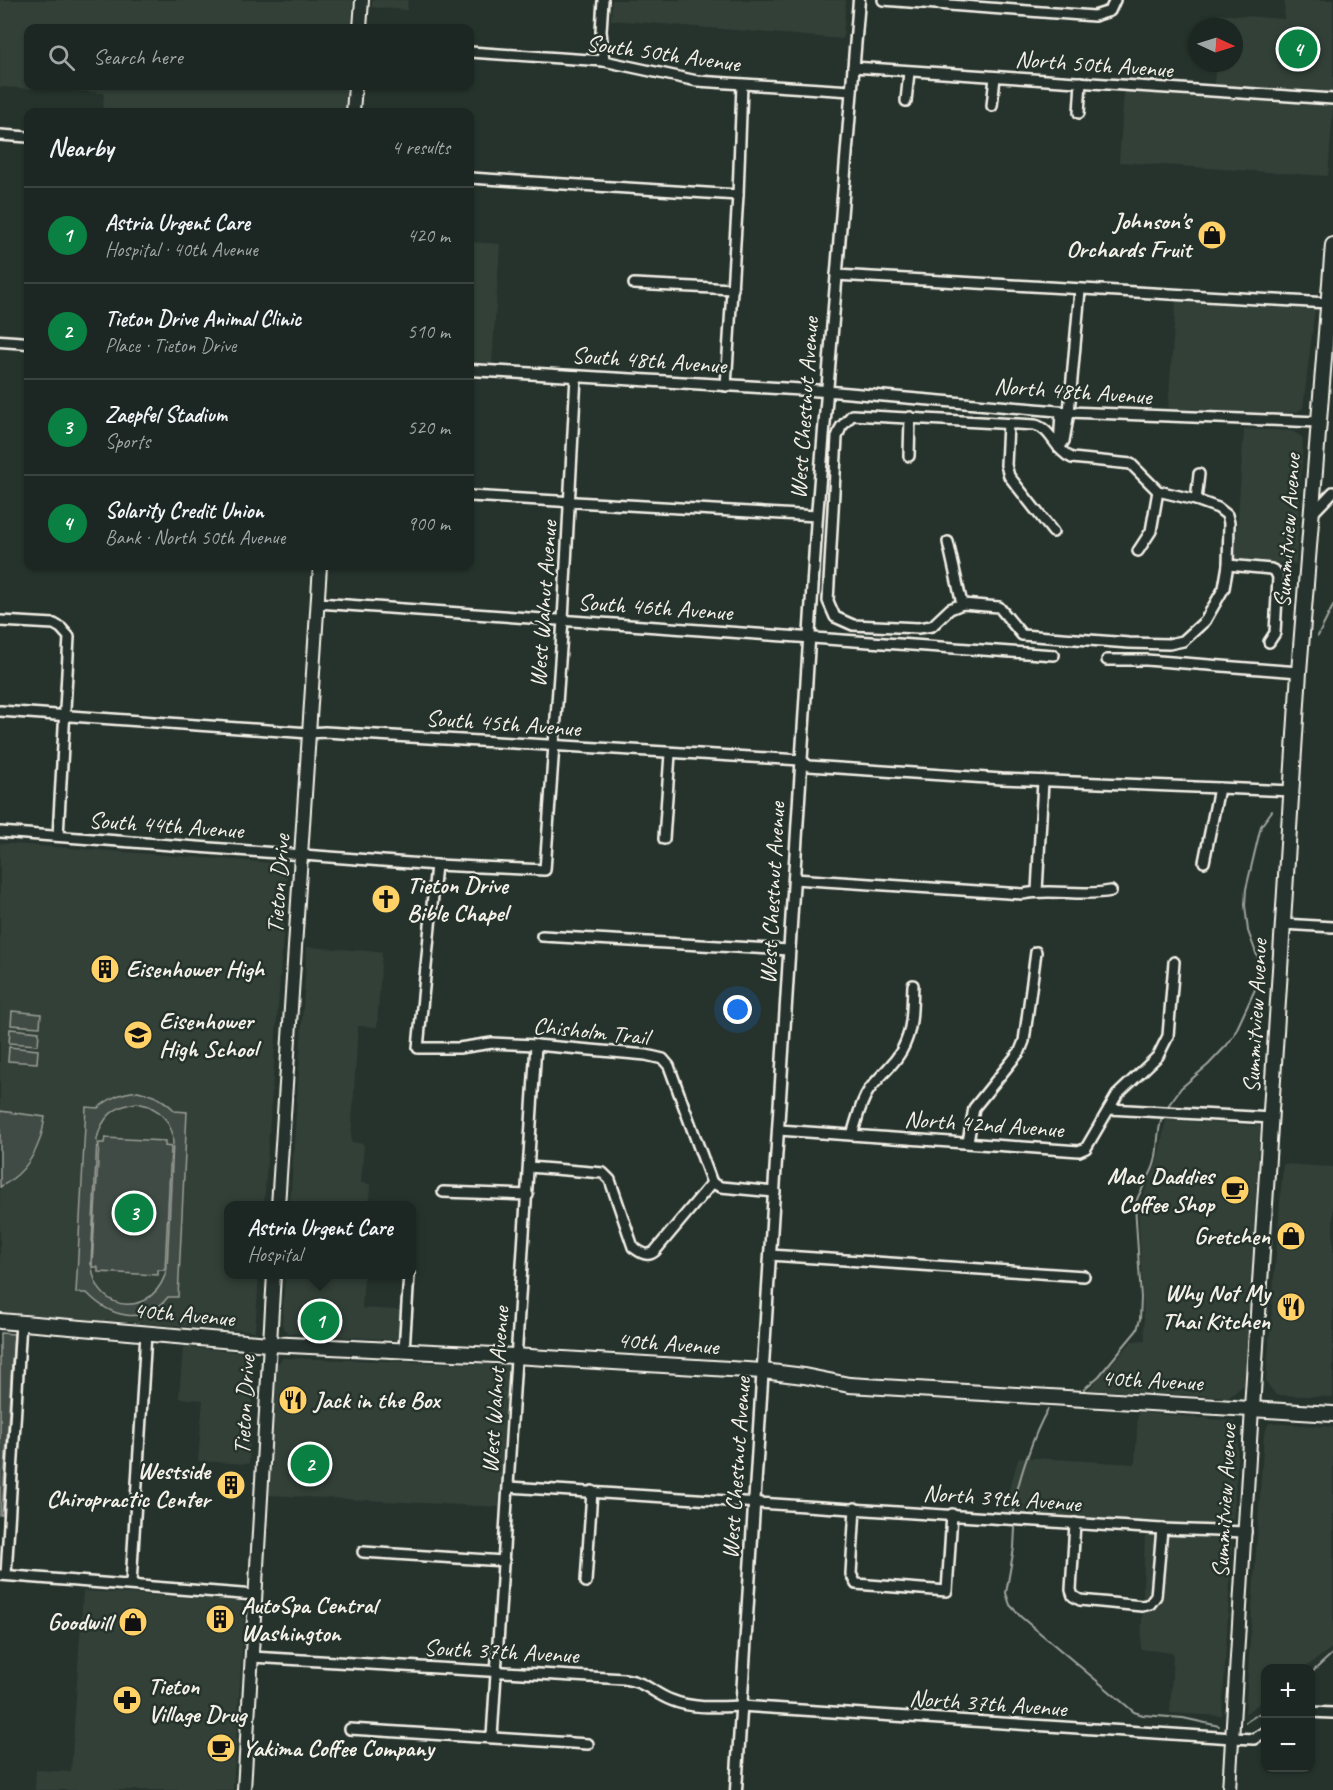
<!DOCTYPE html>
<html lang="en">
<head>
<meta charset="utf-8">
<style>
  body { margin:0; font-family:Caveat,sans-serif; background:#29322f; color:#f1f3f6 }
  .controls { position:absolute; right:18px; bottom:18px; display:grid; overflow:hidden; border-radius:12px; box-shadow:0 2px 4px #0004 }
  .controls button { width:54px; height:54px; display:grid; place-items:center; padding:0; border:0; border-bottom:2px solid #3a4340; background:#1c2622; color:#f1f3f6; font:30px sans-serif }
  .compass { position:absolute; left:1189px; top:18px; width:54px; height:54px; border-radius:50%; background:#1c2622; box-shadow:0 2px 4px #0004; rotate:94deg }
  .you { position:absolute; left:738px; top:1010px; width:21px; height:21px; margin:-15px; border:4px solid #fff; border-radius:50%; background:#1a73e8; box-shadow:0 0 0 9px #1a73e833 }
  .badge { display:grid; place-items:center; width:39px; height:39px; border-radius:50%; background:#0b8043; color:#fff; font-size:20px; font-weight:700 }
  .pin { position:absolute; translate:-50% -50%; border:3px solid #fff; box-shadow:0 2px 6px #0006 }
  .popup { position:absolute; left:224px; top:1201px; width:192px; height:78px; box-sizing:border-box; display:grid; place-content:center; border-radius:12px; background:#1c2622; filter:drop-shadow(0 2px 4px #0005); font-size:20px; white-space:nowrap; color:#a0a5a5 }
  .popup b { font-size:22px; color:#f1f3f6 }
  .popup::after { content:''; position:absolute; left:50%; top:100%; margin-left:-12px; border:12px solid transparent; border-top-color:#1c2622 }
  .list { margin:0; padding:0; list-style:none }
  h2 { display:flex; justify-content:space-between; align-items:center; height:78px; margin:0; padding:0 24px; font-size:26px }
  h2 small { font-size:20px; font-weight:400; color:#a0a5a5 }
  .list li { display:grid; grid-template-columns:39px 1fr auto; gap:18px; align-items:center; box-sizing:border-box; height:96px; padding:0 24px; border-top:2px solid #3a4340 }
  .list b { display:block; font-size:22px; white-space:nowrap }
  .list p { margin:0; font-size:20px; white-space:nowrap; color:#a0a5a5 }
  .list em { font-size:20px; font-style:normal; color:#a0a5a5 }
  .icon { flex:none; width:33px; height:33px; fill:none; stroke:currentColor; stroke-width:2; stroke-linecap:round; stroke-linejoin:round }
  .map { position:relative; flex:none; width:1333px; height:1790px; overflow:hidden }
  .search { position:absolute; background:#1c2622; box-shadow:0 2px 4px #0004; left:24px; top:24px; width:450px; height:66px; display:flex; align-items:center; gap:15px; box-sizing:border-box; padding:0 21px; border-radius:12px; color:#a0a5a5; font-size:22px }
  .panel { position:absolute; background:#1c2622; box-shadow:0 2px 4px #0004; left:24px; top:108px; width:450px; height:462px; border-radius:12px }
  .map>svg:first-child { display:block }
</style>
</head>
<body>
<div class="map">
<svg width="1333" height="1790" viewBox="0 0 1333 1790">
  <rect width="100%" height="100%" fill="#26332d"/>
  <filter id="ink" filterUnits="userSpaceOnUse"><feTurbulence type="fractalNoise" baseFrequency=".0167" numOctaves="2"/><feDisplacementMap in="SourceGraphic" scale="12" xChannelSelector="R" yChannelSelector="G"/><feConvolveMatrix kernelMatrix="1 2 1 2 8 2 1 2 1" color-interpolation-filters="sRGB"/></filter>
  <g filter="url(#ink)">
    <g fill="#333f39">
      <path d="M0 0H353L351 28H28V86H347L345 112H103L104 93 0 87Z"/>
      <path d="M372 0H408L407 10 372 7Z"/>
      <path d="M612 0H846L843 39 611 20Z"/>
      <path d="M1285 0H1333V108L1328 176 1119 162 1125 77 1214 84 1216 63H1234V27H1218L1219 14 1284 19Z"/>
      <path d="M470 242 500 244 492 364 470 362Z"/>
      <path d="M1176 299 1315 308 1303 408 1297 412 1259 416 1168 409Z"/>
      <path d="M1244 429 1292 431 1302 437 1303 442 1296 564 1235 560Z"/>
      <path d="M0 843 288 864 264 1205 228 1206V1274L259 1275 255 1331 0 1313Z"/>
      <path d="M307 947 382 952 377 1027 358 1026 351 1142 364 1144 361 1183 370 1184 369 1205H290Z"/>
      <path d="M1166 1120 1260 1126 1244 1385 1229 1397 1088 1390 1132 1341 1145 1340 1138 1207 1157 1163Z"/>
      <path d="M1283 1164 1333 1167V1397L1276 1395 1266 1382Z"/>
      <path d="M285 1275H364L362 1308 414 1311 412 1341 289 1333 284 1329 282 1324Z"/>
      <path d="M183 1347 249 1353 254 1356 249 1464 198 1461 203 1400 179 1398Z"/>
      <path d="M283 1358 510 1365 499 1507 269 1495 277 1364Z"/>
      <path d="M1138 1412 1234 1421 1239 1430 1222 1716 1170 1713 1173 1653 1141 1649 1145 1534 998 1524 1019 1457 1135 1464Z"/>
      <path d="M1269 1423 1333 1427V1647L1305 1668H1266L1265 1699 1245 1714 1264 1434Z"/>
      <path d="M83 1591 240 1601 245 1607 233 1790H35L36 1770 71 1772Z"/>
    </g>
    <g fill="#414b45" stroke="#9a9e96" stroke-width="1.5" fill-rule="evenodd">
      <path d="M12 1011 41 1014 40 1027 11 1025Z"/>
      <path d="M10 1029 39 1032 38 1045 9 1043Z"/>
      <path d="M9 1047 38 1050 37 1063 8 1061Z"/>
      <path d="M138 1091C153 1095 164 1099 175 1111L187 1112 178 1297H168C144 1327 110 1317 87 1293H76L86 1107 98 1108C111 1097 121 1093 138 1091ZM137 1103 149 1106 159 1112 167 1121 172 1132 173 1142 167 1268C156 1317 97 1316 92 1267H98V1272L158 1275V1270H165L171 1147 165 1146V1141L105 1138 104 1143H99L92 1266 91 1264 97 1139C102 1117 114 1106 137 1103Z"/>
      <path d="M0 1111 45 1117C41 1148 28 1172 0 1187Z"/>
      <path d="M0 1333 14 1334 2 1515H0Z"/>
    </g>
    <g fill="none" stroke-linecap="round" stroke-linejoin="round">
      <g stroke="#9fa39b" stroke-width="2">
        <path d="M1318 636 1333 606"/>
        <path d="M1168 1106 1181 1088 1208 1065 1227 1045 1234 1035 1258 983 1260 964 1248 931 1245 905 1246 889 1261 826 1272 811"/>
        <path d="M1084 1389 1099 1376 1137 1330 1140 1319 1141 1298 1135 1205C1139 1190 1149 1180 1154 1165 1159 1150 1156 1134 1162 1118"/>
        <path d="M1014 1512C1015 1486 1035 1431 1048 1409"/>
        <path d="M1015 1528 1014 1548 1006 1593 1010 1605 1021 1617 1134 1712 1143 1715 1183 1718 1219 1726"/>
        <path d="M1310 1674 1333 1653"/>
        <path d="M1246 1722 1266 1709"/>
      </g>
      <g stroke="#f4f1e8" stroke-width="14">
        <g id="minor">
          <path d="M603 0 601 31 604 61"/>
          <path d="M883 0 1094 16 1110 11 1115 0"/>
          <path d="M470 52 604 61 697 81 851 91"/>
          <path d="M853 67 1333 99"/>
          <path d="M906 101 909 72"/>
          <path d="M992 106 995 77"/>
          <path d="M1079 113 1081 82"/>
          <path d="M0 135 28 137"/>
          <path d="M470 178 738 195"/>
          <path d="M836 275 1328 303"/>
          <path d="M634 284 733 289"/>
          <path d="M726 386 738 195 742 85"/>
          <path d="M826 391 1069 412 1318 422"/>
          <path d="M1061 412 1059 448 1064 441 1069 412 1080 290"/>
          <path d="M852 415 1035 425C1052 429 1055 451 1072 458L1131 464 1158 491 1196 500 1218 508 1227 515 1229 523 1228 565 1224 588 1205 621 1183 641 1169 644 1129 643 1022 635 999 607 962 604 950 609 932 626 918 628 853 625 835 617 828 601 837 437 841 427Z"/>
          <path d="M1008 424 1006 465 1009 476 1053 532"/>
          <path d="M909 456 910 417"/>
          <path d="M470 496 817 516"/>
          <path d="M1196 500 1199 474"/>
          <path d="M1311 515 1333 492"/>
          <path d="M948 542 962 604"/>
          <path d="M1138 551 1151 531 1158 491"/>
          <path d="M1228 565 1271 569 1275 571 1278 577 1275 633 1269 642"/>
          <path d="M318 603 1054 655"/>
          <path d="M0 621 54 624 61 628 69 637 58 836"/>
          <path d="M1107 660H1146L1299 672"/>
          <path d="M0 711 309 733 325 732 801 760 809 766 1002 779 1292 791"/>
          <path d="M0 832 436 865 545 870 563 620 576 376"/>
          <path d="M664 839 670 754"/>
          <path d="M1204 862 1219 788"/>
          <path d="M436 865 418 1048H459L492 1043 536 1045 646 1055 663 1059 669 1066 712 1183"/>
          <path d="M794 879 1023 894C1052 888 1082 897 1111 891"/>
          <path d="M1037 891 1043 781"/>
          <path d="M1283 924 1333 927"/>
          <path d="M542 936 789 950"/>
          <path d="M1109 1109 1272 1118"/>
          <path d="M779 1130 1079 1151 1086 1148 1117 1095 1158 1056 1168 1036 1174 962"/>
          <path d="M852 1135C857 1120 860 1103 869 1090 881 1074 899 1061 906 1041 913 1024 912 1004 913 985"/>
          <path d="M968 1142 974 1108 1020 1051 1024 1041 1036 952"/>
          <path d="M529 1167 603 1173 610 1180 633 1247C640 1252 647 1258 655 1251L712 1183"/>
          <path d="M712 1183 721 1187 775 1192"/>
          <path d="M443 1192 528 1195"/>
          <path d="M770 1255 1084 1276"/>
          <path d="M404 1350 409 1274"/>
          <path d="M509 1487 1162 1529 1246 1532"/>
          <path d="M855 1508 851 1574 856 1584 947 1591 952 1514"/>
          <path d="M1075 1523 1071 1590 1073 1596 1080 1600 1142 1606 1150 1604 1156 1596 1162 1529"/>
          <path d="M363 1552 504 1561"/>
          <path d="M0 1575 255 1595"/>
          <path d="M6 1575 21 1322"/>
          <path d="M586 1582 592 1491"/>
          <path d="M131 1584 146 1333"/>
          <path d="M252 1657 624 1679C646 1682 653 1693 671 1700 692 1709 719 1707 741 1706L1233 1738 1254 1739 1266 1731"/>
          <path d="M1310 1712 1333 1713"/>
          <path d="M350 1729 588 1744"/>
          <path d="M492 1737 536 1045"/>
        </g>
      </g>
      <g stroke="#f4f1e8" stroke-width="15">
        <g id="tertiary">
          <path d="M0 341 28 343"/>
          <path d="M470 370 826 391"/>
          <path d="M736 1790 817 516 859 0"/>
        </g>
      </g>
      <g stroke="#f4f1e8" stroke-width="16">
        <g id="secondary">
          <path d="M360 28 362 0"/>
          <path d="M353 112 355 86"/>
          <path d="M278 1206 320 566"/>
          <path d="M244 1790 274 1274"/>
          <path d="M1229 1790 1252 1408"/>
        </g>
      </g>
      <g stroke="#f4f1e8" stroke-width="18">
        <g id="primary">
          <path d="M0 1321 269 1344 495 1355 763 1371 804 1376 849 1385 1333 1414"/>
          <path d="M1252 1408 1299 672 1333 245"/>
        </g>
      </g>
      <use href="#minor" stroke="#26332d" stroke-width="9"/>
      <use href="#tertiary" stroke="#26332d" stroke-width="10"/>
      <use href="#secondary" stroke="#26332d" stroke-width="12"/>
      <use href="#primary" stroke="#26332d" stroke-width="14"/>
    </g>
  </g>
  <defs>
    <g id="shop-disc" transform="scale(1.5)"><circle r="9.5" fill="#ffd166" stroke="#26332d"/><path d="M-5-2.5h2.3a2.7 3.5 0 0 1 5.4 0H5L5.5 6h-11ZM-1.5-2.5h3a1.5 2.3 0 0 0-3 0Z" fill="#111"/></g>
    <g id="church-disc" transform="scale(1.5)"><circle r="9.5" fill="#ffd166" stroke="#26332d"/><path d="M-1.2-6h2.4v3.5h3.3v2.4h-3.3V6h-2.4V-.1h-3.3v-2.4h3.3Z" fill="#111"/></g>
    <g id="building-disc" transform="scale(1.5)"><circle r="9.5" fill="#ffd166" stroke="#26332d"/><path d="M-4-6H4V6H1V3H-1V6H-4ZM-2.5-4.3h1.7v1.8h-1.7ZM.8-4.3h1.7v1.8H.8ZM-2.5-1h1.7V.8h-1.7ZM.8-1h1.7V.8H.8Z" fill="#111"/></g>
    <g id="school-disc" transform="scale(1.5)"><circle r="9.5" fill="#ffd166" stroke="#26332d"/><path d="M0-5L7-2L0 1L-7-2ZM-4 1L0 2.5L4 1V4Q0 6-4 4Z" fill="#111"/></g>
    <g id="cafe-disc" transform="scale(1.5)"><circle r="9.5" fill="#ffd166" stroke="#26332d"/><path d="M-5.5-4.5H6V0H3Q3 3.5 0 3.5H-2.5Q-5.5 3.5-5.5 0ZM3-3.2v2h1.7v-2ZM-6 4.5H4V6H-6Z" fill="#111"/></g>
    <g id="restaurant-disc" transform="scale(1.5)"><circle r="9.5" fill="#ffd166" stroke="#26332d"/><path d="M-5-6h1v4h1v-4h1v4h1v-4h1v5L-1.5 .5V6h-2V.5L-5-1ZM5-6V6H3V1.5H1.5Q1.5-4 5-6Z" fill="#111"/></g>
    <g id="pharmacy-disc" transform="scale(1.5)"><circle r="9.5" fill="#ffd166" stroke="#26332d"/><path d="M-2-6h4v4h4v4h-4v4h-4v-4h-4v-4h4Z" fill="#111"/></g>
  </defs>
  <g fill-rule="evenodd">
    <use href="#shop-disc" x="1212" y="235"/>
    <use href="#church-disc" x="386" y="899"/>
    <use href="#building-disc" x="105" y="969"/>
    <use href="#school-disc" x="138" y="1035"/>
    <use href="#cafe-disc" x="1235" y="1190"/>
    <use href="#shop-disc" x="1291" y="1236"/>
    <use href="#restaurant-disc" x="1291" y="1307"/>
    <use href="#restaurant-disc" x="293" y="1400"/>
    <use href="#building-disc" x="231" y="1485"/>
    <use href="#building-disc" x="220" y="1619"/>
    <use href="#shop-disc" x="133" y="1622"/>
    <use href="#pharmacy-disc" x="127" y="1700"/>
    <use href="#cafe-disc" x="221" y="1748"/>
  </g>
  <g text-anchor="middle" stroke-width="5" stroke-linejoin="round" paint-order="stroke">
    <g font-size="24" fill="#f4f1e8" stroke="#26332d">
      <text transform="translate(663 53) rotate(8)" y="8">South 50th Avenue</text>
      <text transform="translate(1094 64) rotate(4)" y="8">North 50th Avenue</text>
      <text transform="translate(649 360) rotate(4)" y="8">South 48th Avenue</text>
      <text transform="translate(1073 391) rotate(4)" y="8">North 48th Avenue</text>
      <text transform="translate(804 408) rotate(-86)" y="8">West Chestnut Avenue</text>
      <text transform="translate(1287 531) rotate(-86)" y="8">Summitview Avenue</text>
      <text transform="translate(543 604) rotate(-86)" y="8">West Walnut Avenue</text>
      <text transform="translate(655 607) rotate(4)" y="8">South 46th Avenue</text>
      <text transform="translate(503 723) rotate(4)" y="8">South 45th Avenue</text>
      <text transform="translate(166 825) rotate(4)" y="8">South 44th Avenue</text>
      <text transform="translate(278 884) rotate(-86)" y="8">Tieton Drive</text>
      <text transform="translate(772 893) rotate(-87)" y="8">West Chestnut Avenue</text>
      <text transform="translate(1255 1016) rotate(-87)" y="8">Summitview Avenue</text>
      <text transform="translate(591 1031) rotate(6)" y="8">Chisholm Trail</text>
      <text transform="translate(984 1124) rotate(4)" y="8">North 42nd Avenue</text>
      <text transform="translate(184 1314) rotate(5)" y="8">40th Avenue</text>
      <text transform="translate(668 1343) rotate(4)" y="8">40th Avenue</text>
      <text transform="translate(1152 1380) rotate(3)" y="8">40th Avenue</text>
      <text transform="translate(495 1390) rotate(-86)" y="8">West Walnut Avenue</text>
      <text transform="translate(244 1405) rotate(-87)" y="8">Tieton Drive</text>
      <text transform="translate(736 1468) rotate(-86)" y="8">West Chestnut Avenue</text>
      <text transform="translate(1002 1498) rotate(4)" y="8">North 39th Avenue</text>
      <text transform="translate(1224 1501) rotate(-87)" y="8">Summitview Avenue</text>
      <text transform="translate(501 1651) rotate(3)" y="8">South 37th Avenue</text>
      <text transform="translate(988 1703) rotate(4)" y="8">North 37th Avenue</text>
    </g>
    <g font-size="24" font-weight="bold" fill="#f4f1e8" stroke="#26332d" text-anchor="start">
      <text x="1191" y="229" text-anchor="end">Johnson's<tspan x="1191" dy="28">Orchards Fruit</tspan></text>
      <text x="407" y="893">Tieton Drive<tspan x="407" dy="28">Bible Chapel</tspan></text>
      <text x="126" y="977">Eisenhower High</text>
      <text x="159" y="1029">Eisenhower<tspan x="159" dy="28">High School</tspan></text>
      <text x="1214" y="1184" text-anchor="end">Mac Daddies<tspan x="1214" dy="28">Coffee Shop</tspan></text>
      <text x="1270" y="1244" text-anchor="end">Gretchen</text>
      <text x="1270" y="1301" text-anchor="end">Why Not My<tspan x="1270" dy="28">Thai Kitchen</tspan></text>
      <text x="314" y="1408">Jack in the Box</text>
      <text x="210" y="1479" text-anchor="end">Westside<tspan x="210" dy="28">Chiropractic Center</tspan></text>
      <text x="241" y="1613">AutoSpa Central<tspan x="241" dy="28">Washington</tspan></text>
      <text x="112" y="1630" text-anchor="end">Goodwill</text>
      <text x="148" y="1694">Tieton<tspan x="148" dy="28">Village Drug</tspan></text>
      <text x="242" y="1756">Yakima Coffee Company</text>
    </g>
  </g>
</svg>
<div class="controls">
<button>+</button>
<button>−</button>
</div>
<svg class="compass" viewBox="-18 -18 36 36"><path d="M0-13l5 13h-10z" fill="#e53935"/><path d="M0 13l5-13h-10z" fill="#a0a5a5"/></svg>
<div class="you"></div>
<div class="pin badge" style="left:320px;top:1321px">1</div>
<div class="popup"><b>Astria Urgent Care</b>Hospital</div>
<div class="pin badge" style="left:310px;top:1464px">2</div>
<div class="pin badge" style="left:134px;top:1213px">3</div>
<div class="pin badge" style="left:1298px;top:49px">4</div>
<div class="search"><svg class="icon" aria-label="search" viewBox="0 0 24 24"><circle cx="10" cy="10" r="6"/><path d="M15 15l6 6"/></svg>Search here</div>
<section class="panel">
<h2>Nearby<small>4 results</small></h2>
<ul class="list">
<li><span class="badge">1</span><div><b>Astria Urgent Care</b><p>Hospital · 40th Avenue</p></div><em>420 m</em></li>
<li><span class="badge">2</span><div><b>Tieton Drive Animal Clinic</b><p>Place · Tieton Drive</p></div><em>510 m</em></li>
<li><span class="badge">3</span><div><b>Zaepfel Stadium</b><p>Sports</p></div><em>520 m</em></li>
<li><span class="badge">4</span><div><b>Solarity Credit Union</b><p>Bank · North 50th Avenue</p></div><em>900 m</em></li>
</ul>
</section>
</div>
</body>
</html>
